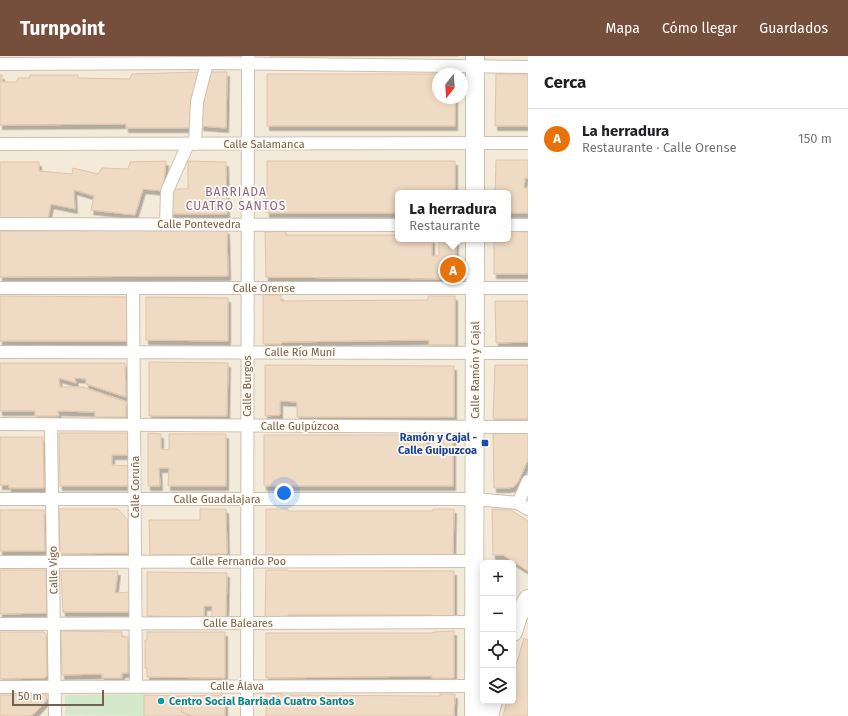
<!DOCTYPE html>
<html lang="es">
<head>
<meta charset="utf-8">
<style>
  body { margin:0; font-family:"Fira Sans",sans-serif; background:#f2f2f2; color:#202124 }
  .controls { position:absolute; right:12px; bottom:12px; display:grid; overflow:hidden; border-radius:6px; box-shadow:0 2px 10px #0003 }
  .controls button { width:36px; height:36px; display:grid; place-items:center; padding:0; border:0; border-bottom:1px solid #e0e0e0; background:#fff; color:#202124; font:20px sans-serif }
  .compass { position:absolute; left:432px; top:12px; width:36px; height:36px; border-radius:50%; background:#fff; box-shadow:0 2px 10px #0003; rotate:197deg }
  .scale { position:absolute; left:12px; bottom:10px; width:92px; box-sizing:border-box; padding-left:4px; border:2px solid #75614f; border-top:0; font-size:11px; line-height:14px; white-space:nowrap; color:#75614f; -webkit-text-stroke:3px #fefaf1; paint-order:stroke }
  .you { position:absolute; left:284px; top:437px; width:14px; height:14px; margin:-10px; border:3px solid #fff; border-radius:50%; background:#1a73e8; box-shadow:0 0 0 6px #1a73e833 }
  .badge { display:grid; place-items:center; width:26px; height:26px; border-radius:50%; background:#754e3c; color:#fff; font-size:13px; font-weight:700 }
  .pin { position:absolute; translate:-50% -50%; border:2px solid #fff; box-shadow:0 1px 4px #0006 }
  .popup { position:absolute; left:395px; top:134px; width:116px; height:52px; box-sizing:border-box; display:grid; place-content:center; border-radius:6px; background:#fff; filter:drop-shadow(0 1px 3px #0005); font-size:13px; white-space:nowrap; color:#757577 }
  .popup b { font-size:15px; color:#202124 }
  .popup::after { content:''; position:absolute; left:50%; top:100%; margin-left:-8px; border:8px solid transparent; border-top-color:#fff }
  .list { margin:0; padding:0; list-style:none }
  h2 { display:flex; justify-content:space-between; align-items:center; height:52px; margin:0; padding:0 16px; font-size:17px }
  h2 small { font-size:13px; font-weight:400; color:#757577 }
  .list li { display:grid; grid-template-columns:26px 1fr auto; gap:12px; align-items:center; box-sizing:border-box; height:60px; padding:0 16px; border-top:1px solid #e0e0e0 }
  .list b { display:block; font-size:15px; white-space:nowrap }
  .list p { margin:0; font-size:13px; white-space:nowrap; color:#757577 }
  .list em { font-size:13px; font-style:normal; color:#757577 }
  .icon { flex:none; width:22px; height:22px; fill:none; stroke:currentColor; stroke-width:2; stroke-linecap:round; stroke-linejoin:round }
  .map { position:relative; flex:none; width:528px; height:660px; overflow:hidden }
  header { display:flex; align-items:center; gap:24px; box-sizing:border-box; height:56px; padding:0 20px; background:#754e3c; color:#fff }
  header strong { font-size:19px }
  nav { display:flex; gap:22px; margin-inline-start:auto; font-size:14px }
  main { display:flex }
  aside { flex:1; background:#fff }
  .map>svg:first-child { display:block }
</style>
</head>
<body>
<header>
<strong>Turnpoint</strong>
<nav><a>Mapa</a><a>Cómo llegar</a><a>Guardados</a></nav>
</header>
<main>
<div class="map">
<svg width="528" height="660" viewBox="0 0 528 660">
  <defs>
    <filter id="shadow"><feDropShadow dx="2.5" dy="4.5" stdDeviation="0" flood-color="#0004"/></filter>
  </defs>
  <rect width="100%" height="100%" fill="#fbf7eb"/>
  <path fill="#f3eada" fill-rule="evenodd" d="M0 0H528V660H0ZM438 18H462V42H438ZM398 137H508V183H398ZM483 507H513V645H483Z"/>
  <path fill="#d3e9ca" d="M144 638V660L65 659V639Z"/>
  <g fill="#efdac4" stroke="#e1c3a6" filter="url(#shadow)">
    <path d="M270 0H458L270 1Z"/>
    <path d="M198 16 189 72H126V68L0 69V19H2V26H17L18 22H30V19H78V22L130 23 132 18Z"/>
    <path d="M208 16H227L226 72 201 70 202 45Z"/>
    <path d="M267 18H438V42H455V70H267Z"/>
    <path d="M496 18H528V70H495Z"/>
    <path d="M496 104H528V122H525L524 132H528V157H508V137H495Z"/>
    <path d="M166 105 163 135 143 133 135 159 91 154 94 140 74 134 75 153 51 148 48 163H0V106H39V115L72 118 73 112 98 118 102 112 128 113 130 106Z"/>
    <path d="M188 105 226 106 227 158H171L172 133H188Z"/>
    <path d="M267 105H455V137H398V157H267Z"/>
    <path d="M227 174 228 220 0 221V175Z"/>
    <path d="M286 175V179H398V183H432V200H439V183H456L455 223 266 221 265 176Z"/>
    <path d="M508 175 528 176V218H494V183H508Z"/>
    <path d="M263 239H281V245L428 244V240H455V289H429V284L282 286 281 288H263Z"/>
    <path d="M0 240 127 241V285H0Z"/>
    <path d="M146 241 228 242V285L146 284Z"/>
    <path d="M495 245H528V286L496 287Z"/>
    <path d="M149 306 228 307 227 360H149Z"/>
    <path d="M0 307H125L126 341 86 328V323L75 322 76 327 59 322 60 331H83L126 346V361H95V356L58 355 59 360H35V355H0Z"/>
    <path d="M265 309 454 310V361H297V346L280 345V359L265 360Z"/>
    <path d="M495 309H528V363H493Z"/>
    <path d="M59 377H130V399H112V409L130 410 131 430H60Z"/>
    <path d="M148 377 161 378V393L169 394V378H226V430H168L169 412H159L160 430H148Z"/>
    <path d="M493 377H528V404L518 426 514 431 508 432H494Z"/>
    <path d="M264 379H427V393H438V379H453V430H264Z"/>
    <path d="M0 381H43L44 432H9V429H0Z"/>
    <path d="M59 453H118L128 464V497L60 498Z"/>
    <path d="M200 453H226L227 498 150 499 149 464H200Z"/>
    <path d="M266 453H288V455H433V453H454L453 500 266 499Z"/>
    <path d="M492 453 511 454 528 465V515L503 499H493Z"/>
    <path d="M0 454H44L45 495H0Z"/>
    <path d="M0 514H46L47 557 0 558Z"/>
    <path d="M266 514H288V515H454V560L432 561V559H288V561H265Z"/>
    <path d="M61 515H118L115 537 131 536V556H63Z"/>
    <path d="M147 516 227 517 226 561H212V550H204V561L147 560Z"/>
    <path d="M61 575 122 576V581H128V617H122V622H102V618L62 619Z"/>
    <path d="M454 575V622H432V620L266 622V577H432L433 576Z"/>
    <path d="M0 576H44L46 578 47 620 45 622 0 623Z"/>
    <path d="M147 576H225V622L147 621V612H145V584H147Z"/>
    <path d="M524 582 528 584V660H503L507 645H513V620Z"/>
    <path d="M281 637V639L440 640V638H455L454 660H266V638Z"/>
    <path d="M0 639H47L46 645 34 658 29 660H6L0 659Z"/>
    <path d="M144 639 178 640V650H182V656L192 660H144Z"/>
    <path d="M225 639V660H192L182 656V650H178V640Z"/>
  </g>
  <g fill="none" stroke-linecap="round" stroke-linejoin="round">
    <g stroke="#cdc0b1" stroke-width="14">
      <g id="street">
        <path d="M0 8 207 7 528 11"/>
        <path d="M0 88 528 87"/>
        <path d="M195 88 197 46 207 7"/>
        <path d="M0 168 398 169"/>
        <path d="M166 168 167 135 188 88"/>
        <path d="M508 169H528"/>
        <path d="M0 232H528"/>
        <path d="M133 232 136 630"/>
        <path d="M0 296 528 297"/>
        <path d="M0 368 528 371"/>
        <path d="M51 369 55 660"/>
        <path d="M0 443H475L518 447 528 453"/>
        <path d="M518 447 528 425"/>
        <path d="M0 506 475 505"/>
        <path d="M0 568 475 566"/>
        <path d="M0 631 475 630"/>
        <path d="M247 660 248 0"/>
      </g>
    </g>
    <g stroke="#d0c1af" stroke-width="20">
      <g id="secondary">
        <path d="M475 137V0"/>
        <path d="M513 576 518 560 528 543"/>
        <path d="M474 660 475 183"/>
        <path d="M489 660 493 645"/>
      </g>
    </g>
    <use href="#street" stroke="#fff" stroke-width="12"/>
    <use href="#secondary" stroke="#fff" stroke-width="18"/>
  </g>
  <rect fill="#1a4fb4" stroke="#fefaf1" stroke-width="1.5" x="481" y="383" width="8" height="8" rx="2"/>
  <circle fill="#0f9aa8" stroke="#fefaf1" stroke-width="1.5" cx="161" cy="645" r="4"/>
  <g text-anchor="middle" stroke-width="3.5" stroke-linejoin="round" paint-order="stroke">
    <g font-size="11" fill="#75614f" stroke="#fefaf1">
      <text x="264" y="92">Calle Salamanca</text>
      <text x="199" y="172">Calle Pontevedra</text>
      <text x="264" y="236">Calle Orense</text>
      <text x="300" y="300">Calle Río Muni</text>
      <text transform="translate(475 314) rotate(-90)" y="4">Calle Ramón y Cajal</text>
      <text transform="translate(247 330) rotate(-90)" y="4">Calle Burgos</text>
      <text x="300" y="374">Calle Guipúzcoa</text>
      <text transform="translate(135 431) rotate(-90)" y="4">Calle Coruña</text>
      <text x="217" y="447">Calle Guadalajara</text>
      <text x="238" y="509">Calle Fernando Poo</text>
      <text transform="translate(53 514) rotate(-91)" y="4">Calle Vigo</text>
      <text x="238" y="571">Calle Baleares</text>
      <text x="237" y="634">Calle Álava</text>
    </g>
    <g font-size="11" font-weight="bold" fill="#164399" stroke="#fefaf1" text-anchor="end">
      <text x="477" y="385">Ramón y Cajal -<tspan x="477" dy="13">Calle Guipuzcoa</tspan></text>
    </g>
    <g font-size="11" font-weight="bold" fill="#0d838f" stroke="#fefaf1" text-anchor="start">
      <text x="169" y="649">Centro Social Barriada Cuatro Santos</text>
    </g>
    <g font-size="12" letter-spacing="1" fill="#886791" stroke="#fefaf1">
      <text x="236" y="140">BARRIADA<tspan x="236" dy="14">CUATRO SANTOS</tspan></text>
    </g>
  </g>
</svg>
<div class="controls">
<button>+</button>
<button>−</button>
<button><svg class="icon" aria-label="locate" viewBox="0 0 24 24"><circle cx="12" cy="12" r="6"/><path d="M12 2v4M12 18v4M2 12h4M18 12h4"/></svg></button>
<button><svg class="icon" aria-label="layers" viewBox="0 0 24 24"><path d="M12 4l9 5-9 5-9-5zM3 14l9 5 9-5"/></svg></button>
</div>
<svg class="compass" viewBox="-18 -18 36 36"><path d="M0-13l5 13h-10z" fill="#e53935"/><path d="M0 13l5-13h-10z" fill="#757577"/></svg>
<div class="scale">50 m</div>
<div class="you"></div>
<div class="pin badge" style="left:453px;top:214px;background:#e8710a">A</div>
<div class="popup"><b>La herradura</b>Restaurante</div>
</div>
<aside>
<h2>Cerca<small></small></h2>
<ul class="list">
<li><span class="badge" style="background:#e8710a">A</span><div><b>La herradura</b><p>Restaurante · Calle Orense</p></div><em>150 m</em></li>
</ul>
</aside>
</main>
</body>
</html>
